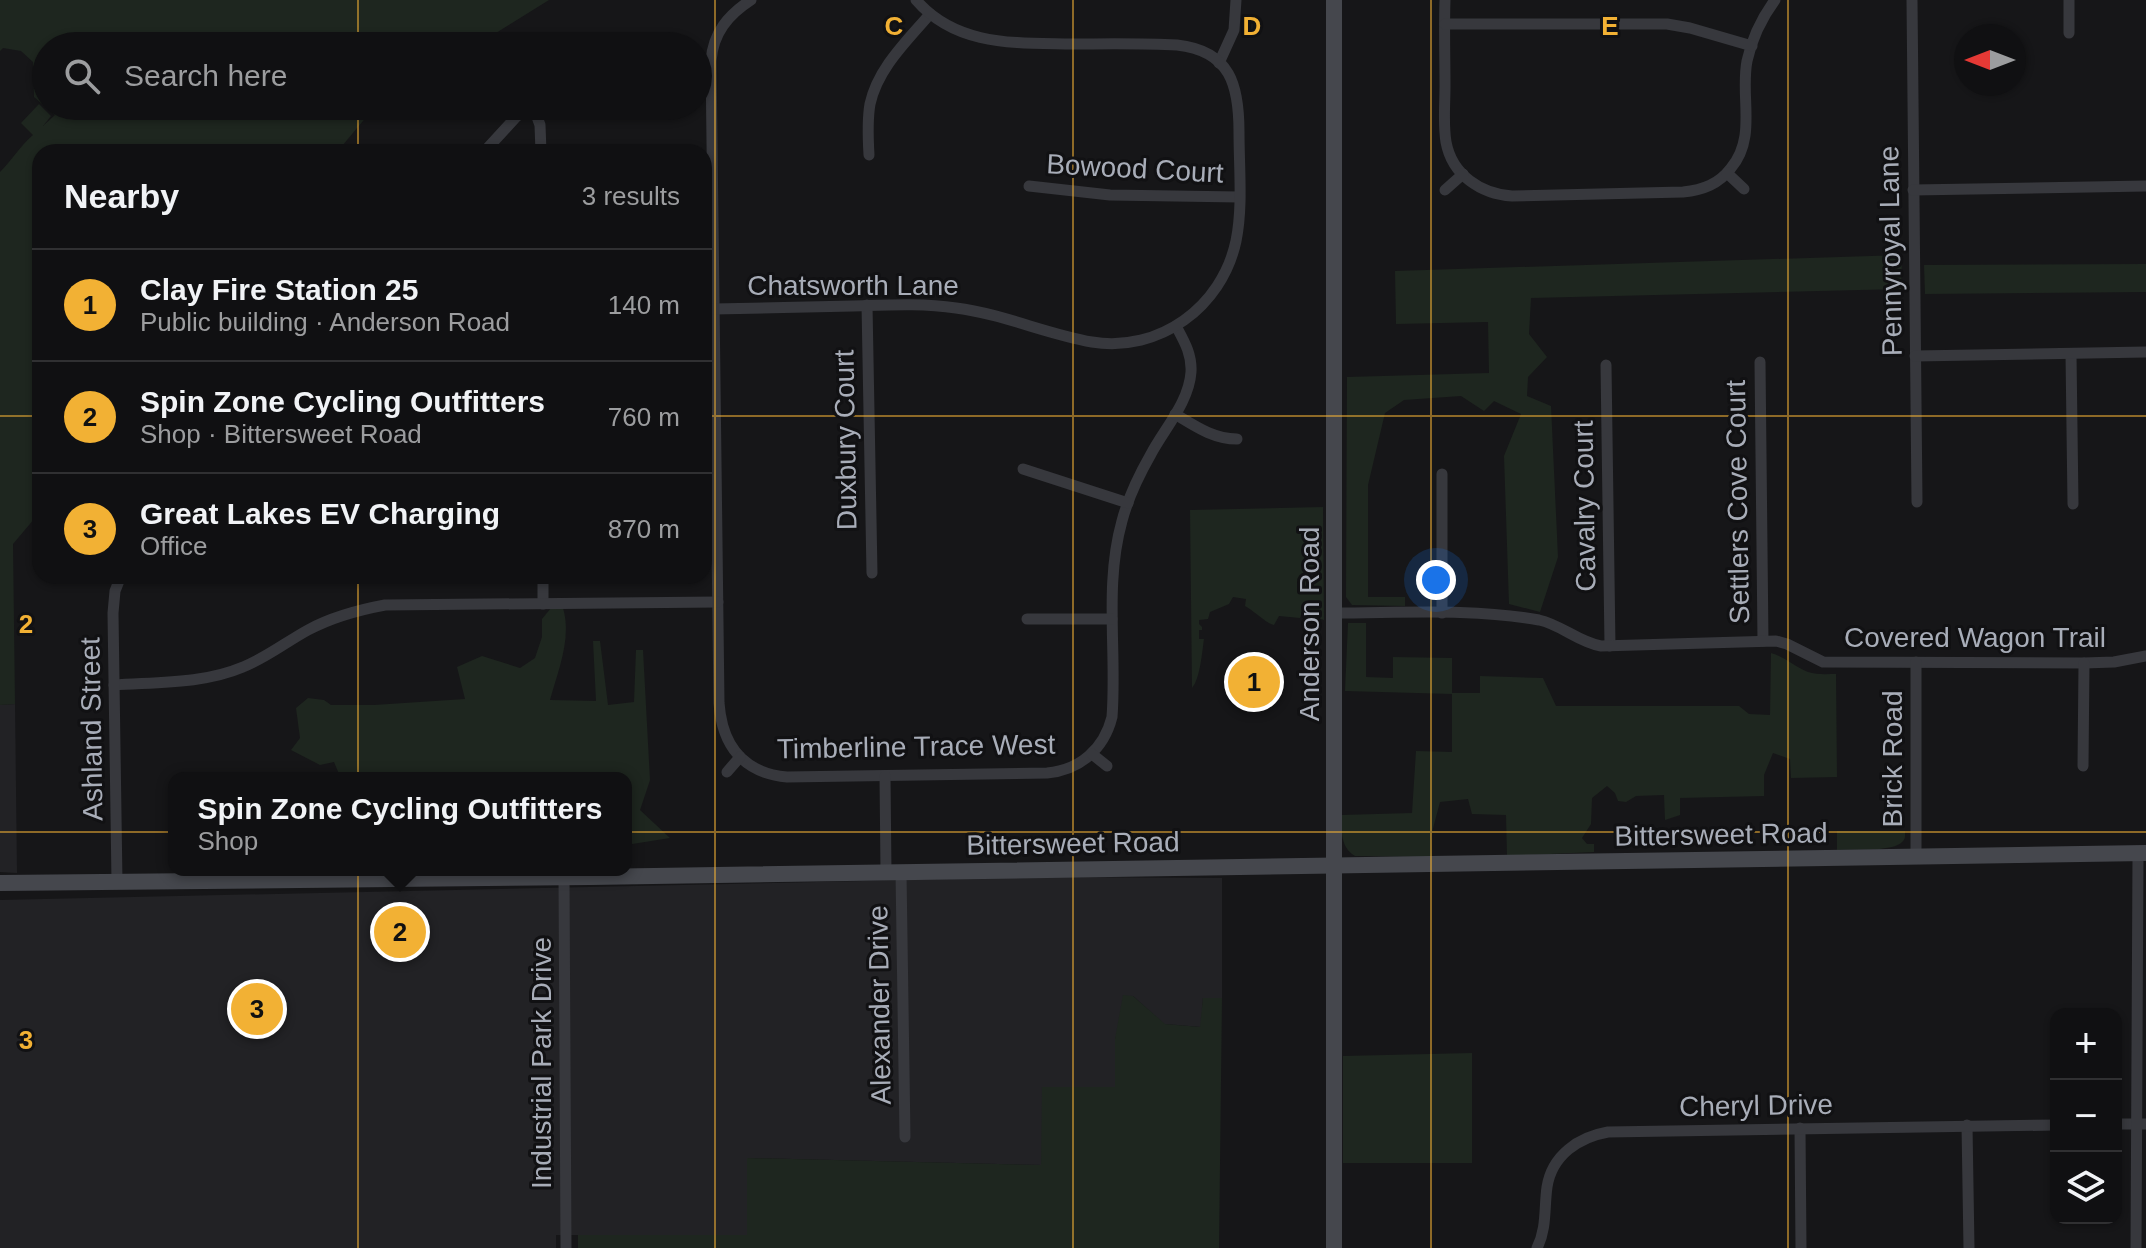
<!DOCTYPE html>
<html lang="en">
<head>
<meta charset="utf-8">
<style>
  body { margin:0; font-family:Arial,sans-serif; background:#19191b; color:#f1f3f6 }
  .controls { position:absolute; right:24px; bottom:24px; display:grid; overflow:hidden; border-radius:16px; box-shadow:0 2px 6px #0004 }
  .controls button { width:72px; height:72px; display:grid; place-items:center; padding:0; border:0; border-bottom:2px solid #303032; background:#101012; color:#f1f3f6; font:40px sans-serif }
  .compass { position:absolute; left:1954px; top:24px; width:72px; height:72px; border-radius:50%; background:#101012; box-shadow:0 2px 6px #0004; rotate:270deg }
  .you { position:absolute; left:1436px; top:580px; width:28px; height:28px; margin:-20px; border:6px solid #fff; border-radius:50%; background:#1a73e8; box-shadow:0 0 0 12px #1a73e833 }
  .badge { display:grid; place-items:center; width:52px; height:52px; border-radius:50%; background:#f2b134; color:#111; font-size:26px; font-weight:700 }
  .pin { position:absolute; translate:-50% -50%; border:4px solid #fff; box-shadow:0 2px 8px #0006 }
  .popup { position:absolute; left:168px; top:772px; width:464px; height:104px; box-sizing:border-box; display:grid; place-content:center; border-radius:16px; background:#101012; filter:drop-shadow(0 2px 6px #0005); font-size:26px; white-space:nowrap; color:#9c9d9f }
  .popup b { font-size:30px; color:#f1f3f6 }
  .popup::after { content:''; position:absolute; left:50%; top:100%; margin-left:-16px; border:16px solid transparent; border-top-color:#101012 }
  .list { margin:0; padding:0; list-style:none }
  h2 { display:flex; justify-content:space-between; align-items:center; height:104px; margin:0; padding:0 32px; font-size:34px }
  h2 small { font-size:26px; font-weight:400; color:#9c9d9f }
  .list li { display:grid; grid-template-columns:52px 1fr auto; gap:24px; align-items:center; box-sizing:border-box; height:112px; padding:0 32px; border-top:2px solid #303032 }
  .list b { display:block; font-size:30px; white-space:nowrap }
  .list p { margin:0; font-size:26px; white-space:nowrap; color:#9c9d9f }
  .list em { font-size:26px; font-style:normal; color:#9c9d9f }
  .icon { flex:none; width:44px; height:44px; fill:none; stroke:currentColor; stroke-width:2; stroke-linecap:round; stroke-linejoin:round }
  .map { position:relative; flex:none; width:2146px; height:1248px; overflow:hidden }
  .search { position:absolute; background:#101012; box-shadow:0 2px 6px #0004; left:32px; top:32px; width:680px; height:88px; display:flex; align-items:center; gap:20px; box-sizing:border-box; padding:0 28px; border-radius:44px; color:#9c9d9f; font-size:30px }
  .panel { position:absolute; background:#101012; box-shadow:0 2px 6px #0004; left:32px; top:144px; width:680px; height:440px; border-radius:24px }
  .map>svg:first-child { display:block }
</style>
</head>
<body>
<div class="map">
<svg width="2146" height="1248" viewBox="0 0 2146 1248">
  <rect width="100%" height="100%" fill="#161618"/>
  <g fill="#222225">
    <path d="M15 704 17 873 0 872V705Z"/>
    <path d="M1042 877 1222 878V998H1203L1201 1027 1164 1024 1133 996 1115 1039V1087L1042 1088V1165L748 1158 747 1235H556V1248H0V900Z"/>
  </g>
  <g fill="#1e261f">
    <path d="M0 0H549L475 46H46V106H378L373 109 337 152H40V512L13 544 15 704 0 705V172C12 160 20 146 33 135L21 123 39 104 51 116 43 126 55 115 34 97 33 62 21 51 3 48 0 51Z"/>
    <path d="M1902 255 1901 289 1531 298 1529 334 1547 357 1528 377 1527 396 1551 406 1558 557 1540 612 1509 604 1504 456 1521 414 1494 401 1484 411 1461 396 1404 400 1385 413 1368 485V597H1405V606L1352 605 1346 597 1347 377 1489 373 1488 322 1396 324 1395 271Z"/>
    <path d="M2146 264V292L1925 294 1924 265Z"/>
    <path d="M1323 507 1324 620 1302 612 1300 618 1279 616 1274 625C1267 624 1253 610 1245 606L1246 599 1233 597 1229 604 1210 612 1208 619 1199 620V624L1202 627V630H1199V639H1204C1202 653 1200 679 1192 688L1190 510Z"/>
    <path d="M551 608H563C572 638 558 671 550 700L596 701 593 641H600L608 705 634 702 636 650H643L650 780 640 810 670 838 626 845V778H327L339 774 334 762 320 765 291 750 300 738 296 708 308 698 324 700 331 705H374L465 699 457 667 482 656 520 668 535 658 542 637V619Z"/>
    <path d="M1348 623H1366V677L1393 678V657L1452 658V693H1480V676L1543 678 1556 706H1739L1749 714 1770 715 1771 653C1785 657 1795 667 1808 672 1817 675 1827 674 1836 674L1837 777 1791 778 1790 759 1773 753 1764 775V796L1680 798V815L1665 820 1664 795 1636 796 1626 802 1618 801 1615 793 1607 786 1592 798 1591 824 1582 838 1587 844H1594V852L1507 856 1506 815 1472 814 1468 799 1440 802 1431 836 1432 857 1355 856C1340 847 1342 831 1341 815L1412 813 1416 751 1452 752V694L1345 691Z"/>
    <path d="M1837 831H1905C1905 836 1906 839 1901 843 1889 852 1853 849 1837 850Z"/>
    <path d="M1123 995 1133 996 1165 1024 1200 1027 1203 998H1222L1219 1248H578V1235H747V1158L1041 1165 1042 1087H1115V1039Z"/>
    <path d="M1472 1053V1163H1343V1056Z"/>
  </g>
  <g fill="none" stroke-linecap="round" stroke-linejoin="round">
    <g stroke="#37383d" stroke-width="11">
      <path d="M751 0C728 15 713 33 711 61L719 703C722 745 743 773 787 777L1047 773C1080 770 1104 749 1112 717 1117 652 1104 585 1122 521 1128 498 1139 475 1151 454 1165 428 1189 402 1191 372 1192 354 1184 341 1176 326"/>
      <path d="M1445 0C1444 29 1445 58 1445 86 1445 105 1443 124 1446 142 1452 175 1481 194 1512 196L1683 192C1703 190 1719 184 1731 168 1757 137 1740 97 1747 61 1752 38 1761 19 1775 0"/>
      <path d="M1912 0 1917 502"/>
      <path d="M2069 0V33"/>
      <path d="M1445 24H1667L1690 28 1752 46"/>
      <path d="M1219 63 1234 30 1236 0"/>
      <path d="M533 106 540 125 541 152"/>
      <path d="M484 152 516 117 533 106"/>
      <path d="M869 155C868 138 867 121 870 104 878 68 907 41 930 14"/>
      <path d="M1727 173 1744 189"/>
      <path d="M1029 186 1110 195 1239 197"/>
      <path d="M1445 190 1463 174"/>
      <path d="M1913 190 2146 186"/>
      <path d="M867 305 872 573"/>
      <path d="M714 309C760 308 807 307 853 306 888 305 922 303 956 308 1003 314 1046 334 1092 342 1159 353 1222 307 1236 241 1243 207 1239 168 1239 132 1239 86 1231 51 1177 45 1140 43 1102 44 1065 44 1011 43 955 45 916 0"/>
      <path d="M2071 354 2073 504"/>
      <path d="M1915 356 2146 352"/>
      <path d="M1760 362 1763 641"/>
      <path d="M1606 365 1610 646"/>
      <path d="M1175 414C1195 426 1213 439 1237 439"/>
      <path d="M1023 469 1128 503"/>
      <path d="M1442 474V613"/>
      <path d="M543 576V604"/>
      <path d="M1335 613C1402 613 1472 608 1539 620 1562 625 1578 642 1601 646L1776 641 1787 644 1823 662 2084 663 2114 662 2146 656"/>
      <path d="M1027 619H1112"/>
      <path d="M114 685C157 682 203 684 243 667 266 658 286 642 308 630 332 617 358 610 385 605L718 602"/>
      <path d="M1092 754 1107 766"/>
      <path d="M2083 766 2084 663"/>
      <path d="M727 772 740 757"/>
      <path d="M885 776 886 872"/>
      <path d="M1916 856V662"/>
      <path d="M901 872 905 1137"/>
      <path d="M564 877 566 1248"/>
      <path d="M117 882 113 613 115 591 121 576"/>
      <path d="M2116 1124H2146"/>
      <path d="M1967 1125 1969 1248"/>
      <path d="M1800 1128 1801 1248"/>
      <path d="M1537 1248C1547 1228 1544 1208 1547 1187 1552 1155 1579 1137 1608 1132L2056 1125"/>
      <path d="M2136 1248 2138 853"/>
    </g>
    <g stroke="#45474d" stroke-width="16">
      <path d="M0 883 590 877 2146 853"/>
      <path d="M1334 1248V0"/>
    </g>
  </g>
  <path fill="none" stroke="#f2b134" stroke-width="2" stroke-opacity="0.55" d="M358 0V46M715 0V1248M1073 0V1248M1431 0V1248M1788 0V1248M358 106V152M0 416H40M704 416H2146M358 576V1248M0 832H2146"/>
  <g text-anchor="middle" stroke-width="6" stroke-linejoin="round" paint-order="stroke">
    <g font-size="28" fill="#a8adb8" stroke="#111113">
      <text transform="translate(1135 168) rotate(3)" y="10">Bowood Court</text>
      <text transform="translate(1890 251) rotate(-91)" y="10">Pennyroyal Lane</text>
      <text x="853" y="295">Chatsworth Lane</text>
      <text transform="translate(845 440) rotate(-91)" y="10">Duxbury Court</text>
      <text transform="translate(1737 502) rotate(-91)" y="10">Settlers Cove Court</text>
      <text transform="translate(1584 506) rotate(-91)" y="10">Cavalry Court</text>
      <text transform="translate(1309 624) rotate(-90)" y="10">Anderson Road</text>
      <text x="1975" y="647">Covered Wagon Trail</text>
      <text transform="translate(91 729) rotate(-91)" y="10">Ashland Street</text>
      <text transform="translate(916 746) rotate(-1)" y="10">Timberline Trace West</text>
      <text transform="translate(1892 759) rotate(-90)" y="10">Brick Road</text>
      <text transform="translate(1721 834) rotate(-1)" y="10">Bittersweet Road</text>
      <text transform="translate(1073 843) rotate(-1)" y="10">Bittersweet Road</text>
      <text transform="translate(879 1005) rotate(-91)" y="10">Alexander Drive</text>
      <text transform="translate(541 1063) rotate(-90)" y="10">Industrial Park Drive</text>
      <text transform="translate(1756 1105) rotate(-1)" y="10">Cheryl Drive</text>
    </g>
  </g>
  <g font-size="26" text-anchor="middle" font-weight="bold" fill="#f2b134" stroke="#111113" stroke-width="6" stroke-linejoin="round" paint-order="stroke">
    <text x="894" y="35">C</text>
    <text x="1252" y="35">D</text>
    <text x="1610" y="35">E</text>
    <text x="26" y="633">2</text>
    <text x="26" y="1049">3</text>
  </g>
</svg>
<div class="controls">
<button>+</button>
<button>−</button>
<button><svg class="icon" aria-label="layers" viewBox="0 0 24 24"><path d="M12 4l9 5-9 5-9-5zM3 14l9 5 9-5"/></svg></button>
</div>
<svg class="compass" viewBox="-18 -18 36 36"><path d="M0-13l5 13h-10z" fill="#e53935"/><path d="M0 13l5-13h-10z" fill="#9c9d9f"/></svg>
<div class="you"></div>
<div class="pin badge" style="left:1254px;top:682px">1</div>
<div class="pin badge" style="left:400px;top:932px">2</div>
<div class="popup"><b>Spin Zone Cycling Outfitters</b>Shop</div>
<div class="pin badge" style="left:257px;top:1009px">3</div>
<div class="search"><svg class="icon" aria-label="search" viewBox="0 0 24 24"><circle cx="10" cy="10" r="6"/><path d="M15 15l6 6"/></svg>Search here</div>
<section class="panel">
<h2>Nearby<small>3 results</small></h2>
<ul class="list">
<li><span class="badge">1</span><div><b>Clay Fire Station 25</b><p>Public building · Anderson Road</p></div><em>140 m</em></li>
<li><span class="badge">2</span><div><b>Spin Zone Cycling Outfitters</b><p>Shop · Bittersweet Road</p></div><em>760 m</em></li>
<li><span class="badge">3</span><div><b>Great Lakes EV Charging</b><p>Office</p></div><em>870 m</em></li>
</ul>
</section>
</div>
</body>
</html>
